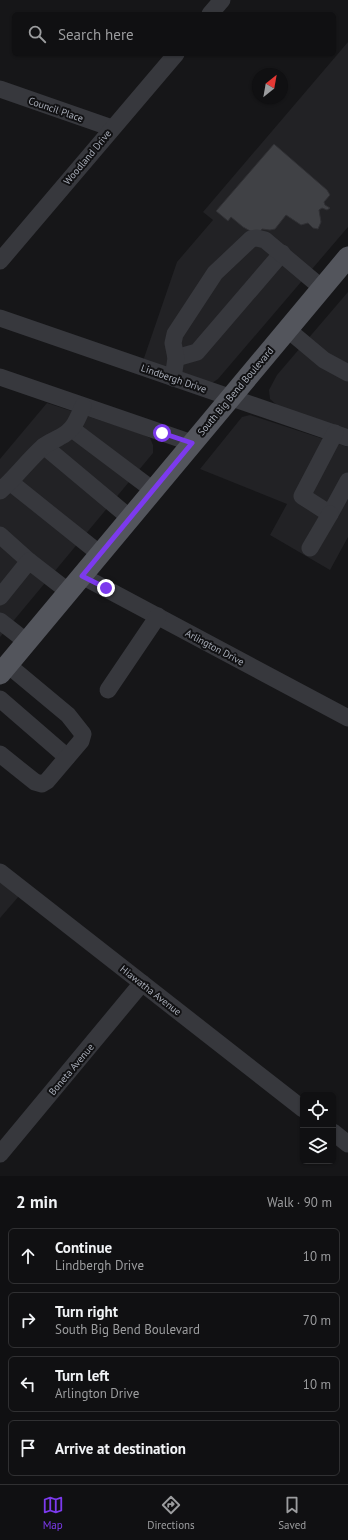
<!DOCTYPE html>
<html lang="en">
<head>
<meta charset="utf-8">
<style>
  body { margin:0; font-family:"PT Sans",sans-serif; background:#19191b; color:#f1f3f6 }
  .controls { position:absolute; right:12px; bottom:12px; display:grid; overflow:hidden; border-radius:6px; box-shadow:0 1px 3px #0004 }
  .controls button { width:36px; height:36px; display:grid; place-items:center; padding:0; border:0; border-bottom:1px solid #303032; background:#101012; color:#f1f3f6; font:20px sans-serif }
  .compass { position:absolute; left:252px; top:68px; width:36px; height:36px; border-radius:50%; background:#101012; box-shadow:0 1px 3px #0004; rotate:31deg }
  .stop { position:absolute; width:12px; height:12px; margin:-9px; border:3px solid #7c3aed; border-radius:50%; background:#fff }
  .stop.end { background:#7c3aed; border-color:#fff; box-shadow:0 1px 4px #0008 }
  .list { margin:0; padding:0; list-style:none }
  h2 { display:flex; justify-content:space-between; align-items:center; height:52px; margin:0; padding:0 16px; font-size:17px }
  h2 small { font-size:13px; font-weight:400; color:#9c9d9f }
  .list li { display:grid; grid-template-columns:26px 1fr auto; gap:12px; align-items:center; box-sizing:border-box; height:56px; margin:0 8px 8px; padding:0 8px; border:1px solid #303032; border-radius:6px }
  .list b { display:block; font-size:15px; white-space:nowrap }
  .list p { margin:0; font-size:13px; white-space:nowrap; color:#9c9d9f }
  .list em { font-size:13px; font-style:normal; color:#9c9d9f }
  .icon { flex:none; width:22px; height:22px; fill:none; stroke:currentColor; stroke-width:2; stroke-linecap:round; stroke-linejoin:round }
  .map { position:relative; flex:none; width:348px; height:1176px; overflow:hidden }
  .search { position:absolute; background:#101012; box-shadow:0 1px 3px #0004; left:12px; right:12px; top:12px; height:44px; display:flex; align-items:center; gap:10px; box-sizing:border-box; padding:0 14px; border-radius:6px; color:#9c9d9f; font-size:15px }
  .sheet { height:308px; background:#101012 }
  nav { display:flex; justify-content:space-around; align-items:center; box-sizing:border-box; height:56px; border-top:1px solid #303032; background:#101012; font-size:11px; color:#9c9d9f }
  nav a { display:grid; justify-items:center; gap:2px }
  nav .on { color:#7c3aed }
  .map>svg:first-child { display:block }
</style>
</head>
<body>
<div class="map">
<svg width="348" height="1176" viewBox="0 0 348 1176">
  <rect width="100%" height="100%" fill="#161618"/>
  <g fill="#222225">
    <path d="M348 42V227L218 379 212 383 143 361 177 262 213 220 203 212Z"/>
    <path d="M348 292V430L279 407 270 399 269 390 277 375Z"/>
    <path d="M47 403 142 434 150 438 153 445V453L0 637V459Z"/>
    <path d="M250 415 348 447V537L330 570 270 535 287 504 200 469 242 417Z"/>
    <path d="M0 881 19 896 0 918Z"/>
  </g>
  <path fill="#404145" stroke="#303034" d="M274 144 327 190 330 195 324 202 325 205 330 208 327 210 322 208 319 210 321 222 318 229 313 228 308 223 301 225 286 215 275 229 270 230 262 229 259 232H252L243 227 231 217 228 221 216 211Z"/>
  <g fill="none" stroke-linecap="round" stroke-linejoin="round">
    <g stroke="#37383d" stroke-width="17">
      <path d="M210 14 222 0"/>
      <path d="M0 89 112 128"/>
      <path d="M0 261 176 54"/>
      <path d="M0 318 348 438"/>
      <path d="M287 329 324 360 348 373"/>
      <path d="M176 358 197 352 282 253"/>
      <path d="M0 377 192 443"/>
      <path d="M173 378 176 358 173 343 175 334 215 273 251 239 257 238 265 240 322 288"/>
      <path d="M72 429 153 490"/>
      <path d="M335 433 302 496 330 514 348 481"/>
      <path d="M44 446 130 518"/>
      <path d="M10 482 100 554"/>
      <path d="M0 491C16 477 28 460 44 446 48 443 55 440 60 437 74 430 77 420 83 406"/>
      <path d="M0 535 29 561"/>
      <path d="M310 548 330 514"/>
      <path d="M82 576 348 718"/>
      <path d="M0 597 29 561 69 592"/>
      <path d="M0 621 27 642"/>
      <path d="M108 690 158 616"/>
      <path d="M0 699 67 757"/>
      <path d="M0 754 35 782 42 784 47 781 81 741 83 734 68 715 8 665"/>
      <path d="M0 872 303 1109"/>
      <path d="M333 1132 348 1144"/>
      <path d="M0 1154 142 983"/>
    </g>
    <path stroke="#53555c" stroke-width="21" d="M0 674 348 257"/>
  </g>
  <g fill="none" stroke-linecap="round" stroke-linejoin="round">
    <path stroke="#7c3aed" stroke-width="5" d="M106 588 82 576 192 443 162 433"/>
  </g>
  <g text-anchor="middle" stroke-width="4" stroke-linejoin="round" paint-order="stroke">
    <g font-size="10" fill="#a8adb8" stroke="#111113">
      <text transform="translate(56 109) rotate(19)" y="4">Council Place</text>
      <text transform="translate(87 157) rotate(-50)" y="4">Woodland Drive</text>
      <text transform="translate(174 378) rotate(19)" y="4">Lindbergh Drive</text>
      <text transform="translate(235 391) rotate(-50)" y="4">South Big Bend Boulevard</text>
      <text transform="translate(215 647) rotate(28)" y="4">Arlington Drive</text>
      <text transform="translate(151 990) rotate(38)" y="4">Hiawatha Avenue</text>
      <text transform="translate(71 1069) rotate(-50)" y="4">Boneta Avenue</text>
    </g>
  </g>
</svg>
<div class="controls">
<button><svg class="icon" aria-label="locate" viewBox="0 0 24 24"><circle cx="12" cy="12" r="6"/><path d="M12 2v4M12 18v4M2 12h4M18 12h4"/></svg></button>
<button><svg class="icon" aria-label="layers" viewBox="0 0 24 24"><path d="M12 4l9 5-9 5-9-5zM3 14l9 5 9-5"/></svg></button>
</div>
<svg class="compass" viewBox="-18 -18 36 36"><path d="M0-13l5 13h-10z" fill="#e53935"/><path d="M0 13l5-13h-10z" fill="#9c9d9f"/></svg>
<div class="stop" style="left:162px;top:433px"></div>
<div class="stop end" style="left:106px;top:588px"></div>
<div class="search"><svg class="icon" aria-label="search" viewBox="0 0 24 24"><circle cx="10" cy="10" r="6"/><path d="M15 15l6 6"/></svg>Search here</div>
</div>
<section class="sheet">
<h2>2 min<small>Walk · 90 m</small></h2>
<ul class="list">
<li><svg class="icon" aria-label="ahead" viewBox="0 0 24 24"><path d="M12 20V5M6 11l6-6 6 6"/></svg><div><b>Continue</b><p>Lindbergh Drive</p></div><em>10 m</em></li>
<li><svg class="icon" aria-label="right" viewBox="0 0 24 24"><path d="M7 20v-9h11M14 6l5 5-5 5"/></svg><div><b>Turn right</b><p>South Big Bend Boulevard</p></div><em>70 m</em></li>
<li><svg class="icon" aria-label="left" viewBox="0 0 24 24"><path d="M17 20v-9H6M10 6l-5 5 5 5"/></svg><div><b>Turn left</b><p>Arlington Drive</p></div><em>10 m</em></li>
<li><svg class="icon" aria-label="arrive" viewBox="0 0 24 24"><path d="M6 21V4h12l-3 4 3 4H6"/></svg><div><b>Arrive at destination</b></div></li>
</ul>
</section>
<nav>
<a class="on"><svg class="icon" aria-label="map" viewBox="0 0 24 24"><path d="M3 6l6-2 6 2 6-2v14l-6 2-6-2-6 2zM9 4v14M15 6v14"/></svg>Map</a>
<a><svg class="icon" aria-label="directions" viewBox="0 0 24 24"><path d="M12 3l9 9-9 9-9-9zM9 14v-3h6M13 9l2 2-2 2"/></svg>Directions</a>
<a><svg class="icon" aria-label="saved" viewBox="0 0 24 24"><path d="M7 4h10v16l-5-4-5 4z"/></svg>Saved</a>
</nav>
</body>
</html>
